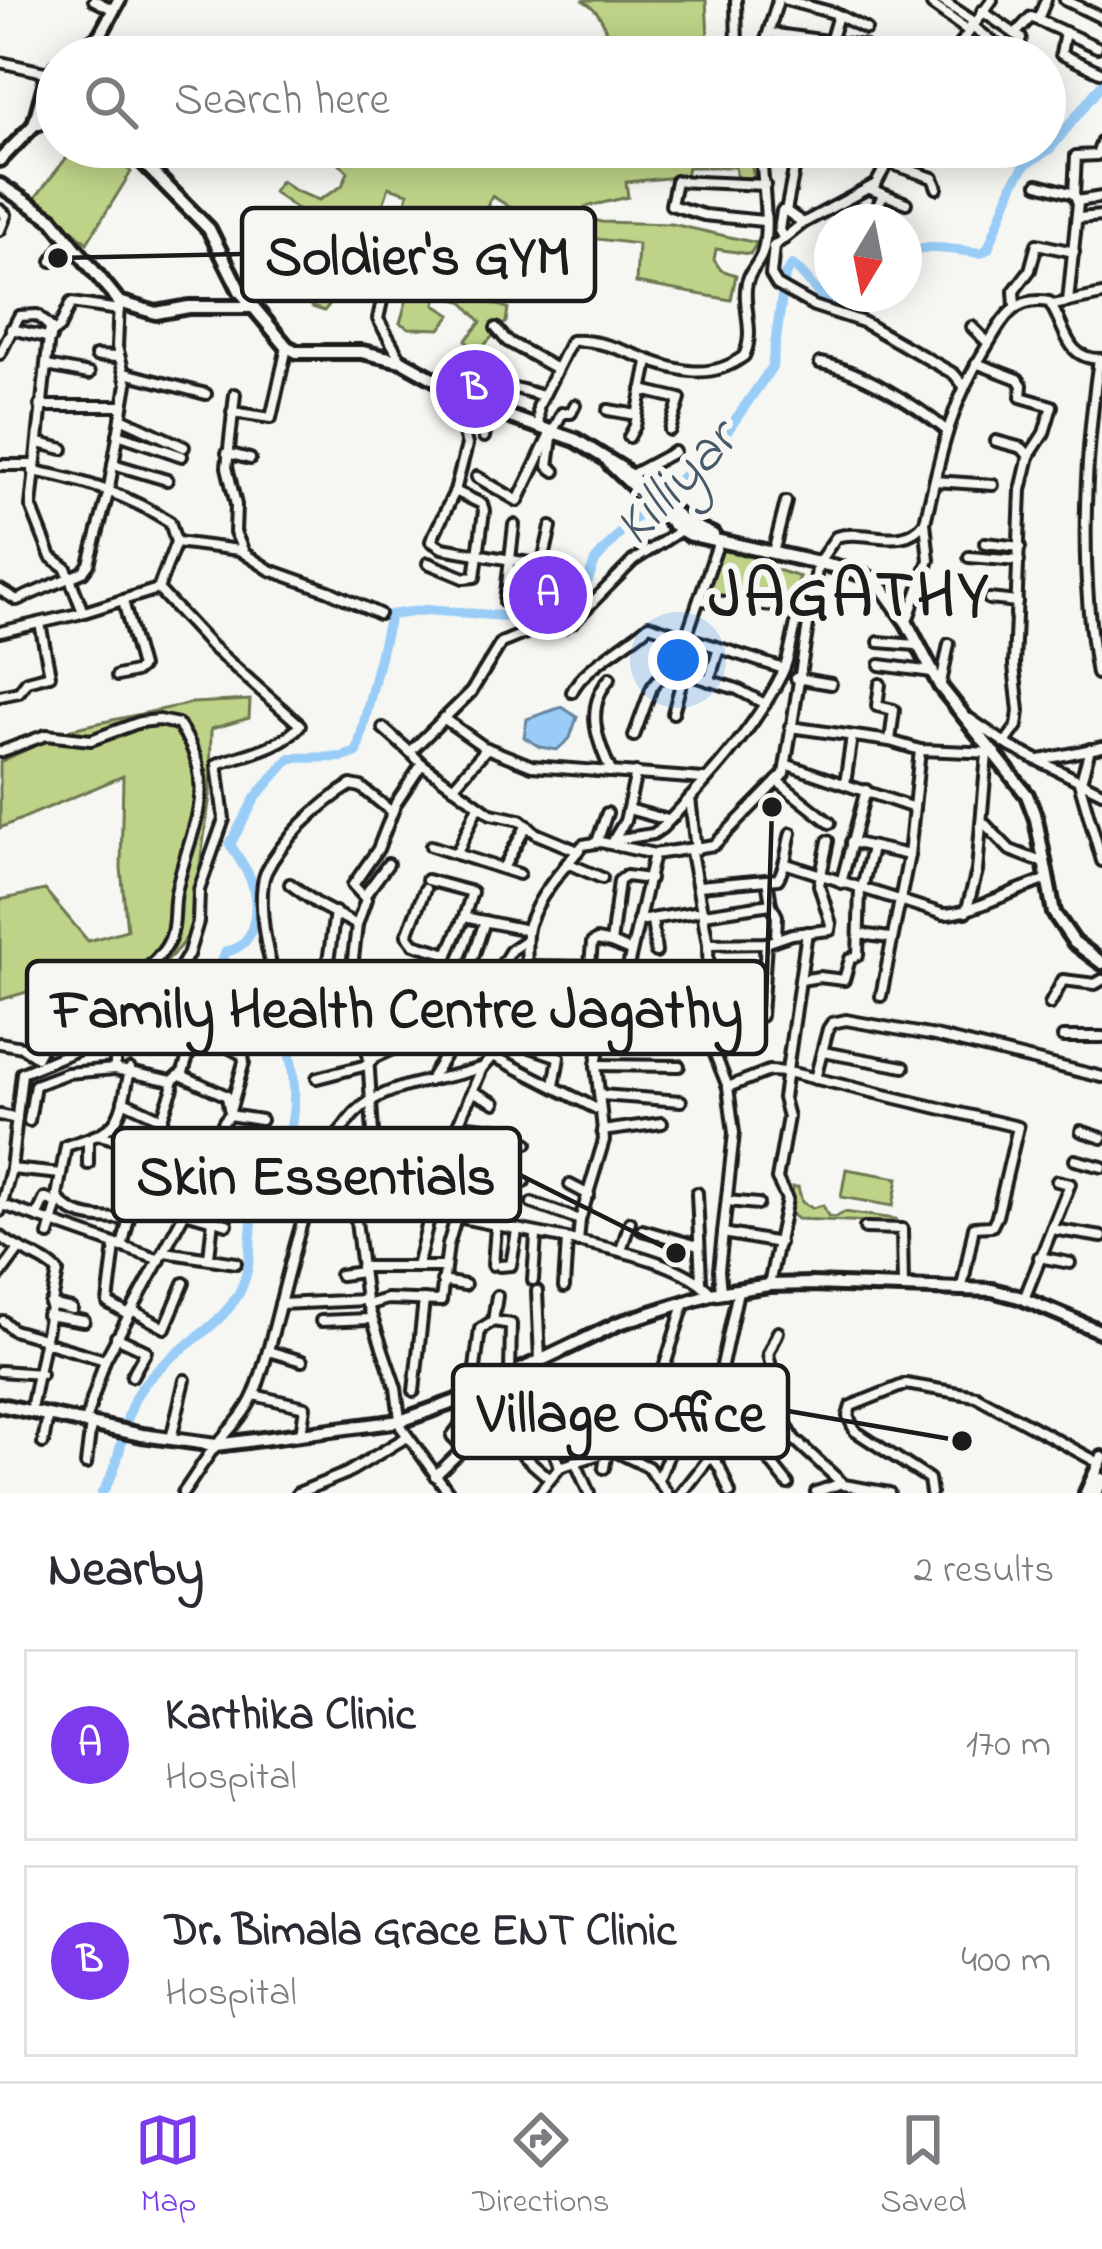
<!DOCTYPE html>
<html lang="en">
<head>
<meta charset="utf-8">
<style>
  body { margin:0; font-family:"Indie Flower",sans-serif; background:#f2f2f3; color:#2b2b33 }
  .compass { position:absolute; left:814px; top:204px; width:108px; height:108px; border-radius:50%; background:#fff; box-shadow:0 6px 30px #0003; rotate:190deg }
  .you { position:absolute; left:678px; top:660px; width:42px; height:42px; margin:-30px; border:9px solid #fff; border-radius:50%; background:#1a73e8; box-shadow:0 0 0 18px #1a73e833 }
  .badge { display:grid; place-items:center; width:78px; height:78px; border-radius:50%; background:#7c3aed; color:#fff; font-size:39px; font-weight:700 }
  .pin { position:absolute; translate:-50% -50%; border:6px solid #fff; box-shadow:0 3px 12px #0006 }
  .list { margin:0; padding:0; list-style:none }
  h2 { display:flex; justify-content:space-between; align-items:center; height:156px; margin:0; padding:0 48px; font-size:51px }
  h2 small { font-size:39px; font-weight:400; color:#7c7c81 }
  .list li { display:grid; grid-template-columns:78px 1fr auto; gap:36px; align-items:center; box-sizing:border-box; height:192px; margin:0 24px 24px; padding:0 24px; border:3px solid #e1e1e2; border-radius:0px }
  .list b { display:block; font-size:45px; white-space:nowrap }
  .list p { margin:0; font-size:39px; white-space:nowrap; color:#7c7c81 }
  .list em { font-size:39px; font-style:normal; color:#7c7c81 }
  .icon { flex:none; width:66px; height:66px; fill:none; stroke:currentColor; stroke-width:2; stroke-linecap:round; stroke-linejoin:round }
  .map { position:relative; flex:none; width:1102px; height:1493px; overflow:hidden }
  .search { position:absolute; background:#fff; box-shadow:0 6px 30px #0003; left:36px; right:36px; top:36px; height:132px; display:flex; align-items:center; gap:30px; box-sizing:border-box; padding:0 42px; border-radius:66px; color:#7c7c81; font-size:45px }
  .sheet { height:588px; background:#fff }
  nav { display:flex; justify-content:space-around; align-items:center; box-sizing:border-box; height:168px; border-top:3px solid #e1e1e2; background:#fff; font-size:33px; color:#7c7c81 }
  nav a { display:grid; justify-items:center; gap:6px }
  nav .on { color:#7c3aed }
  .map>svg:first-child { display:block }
</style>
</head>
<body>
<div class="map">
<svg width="1102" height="1493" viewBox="0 0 1102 1493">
  <rect width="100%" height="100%" fill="#f6f6f2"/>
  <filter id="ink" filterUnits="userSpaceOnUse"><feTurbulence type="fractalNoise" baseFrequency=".00833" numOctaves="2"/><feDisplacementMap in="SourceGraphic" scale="24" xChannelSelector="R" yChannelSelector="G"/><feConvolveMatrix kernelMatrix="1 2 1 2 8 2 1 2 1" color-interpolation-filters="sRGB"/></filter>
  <g filter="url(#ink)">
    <g fill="#bed388" stroke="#6d7852" stroke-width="3">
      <path d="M582 0H706L709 57H593L606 53C610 31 602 11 582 0Z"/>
      <path d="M75 147H104L131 172 87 243 35 198Z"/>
      <path d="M324 147H671L675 156H734L750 160 755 180 737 179 735 167H688L686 176 626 182 628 197 585 207V217L601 222 672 224 757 243 750 254 716 249 714 260 721 270 736 275 731 300 636 283 638 244 582 237 575 246 557 243 553 234 492 196 473 233 498 255 487 262 458 249 446 273 483 301 508 308 506 322 475 355 466 340 481 322 462 301 437 295 435 305 451 315 440 329 409 328 400 323 408 295 425 297 432 235 402 222 408 193 389 187 373 235 366 236 351 226 339 242 361 255 357 270 343 267 338 294 324 311 312 307 315 285 308 275 336 227 298 210 273 192 281 181 295 191 319 200 342 186 348 172Z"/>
      <path d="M722 545 772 557 771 568 800 577 789 603 706 595Z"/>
      <path d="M250 700 249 718 211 729 210 796 190 934 160 970 90 988H40L0 1000V900L45 890 88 941 127 930 121 868 123 776 0 828V762L71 729 192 703Z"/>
      <path d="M846 1169 898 1178 893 1206 841 1197Z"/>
      <path d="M793 1187H798L802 1202 812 1208 823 1205 828 1216 835 1217 844 1212 896 1219 897 1223 797 1219 790 1213Z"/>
    </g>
    <path fill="#99cdf7" stroke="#67869f" stroke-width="3" d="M562 707 577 717 570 738 557 750 540 747 524 737 527 719Z"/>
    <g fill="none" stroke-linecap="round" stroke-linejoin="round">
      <g stroke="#99cdf7" stroke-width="10">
        <path d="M904 256C924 241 957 251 981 253L988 249 1014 182 1026 164 1050 149 1102 84"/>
        <path d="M102 1493C124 1458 120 1429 135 1398 158 1355 215 1336 239 1293 255 1264 248 1224 256 1193 261 1170 277 1159 287 1138 300 1111 296 1035 269 1016 254 1005 238 1000 223 987L222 962 226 951C257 948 261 903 250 878 245 866 236 855 230 844L256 797 290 758 343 757 357 752 390 615 426 610 528 618 563 614 581 599 595 561 626 526 715 449 772 367 785 275 792 265C814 278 825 326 864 294"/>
      </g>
      <g stroke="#1c1c1c" stroke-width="16">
        <g id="minor">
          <path d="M94 0 114 10"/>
          <path d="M736 0 737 49 756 57"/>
          <path d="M786 0 834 13 866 29"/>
          <path d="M941 0 973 21"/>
          <path d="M1065 0 1102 18"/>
          <path d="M932 5 967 30"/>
          <path d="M982 11 1021 38 1016 54"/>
          <path d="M1038 19 1046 0"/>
          <path d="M971 25 1006 52 1003 57"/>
          <path d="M1065 32 1061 54 1100 72"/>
          <path d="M769 33 864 46"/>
          <path d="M1016 33 1031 17 1097 47"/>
          <path d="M830 42 838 15"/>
          <path d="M864 52 873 57"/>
          <path d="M761 57 778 0"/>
          <path d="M951 57 992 0"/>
          <path d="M0 62 49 73"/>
          <path d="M880 147 894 154"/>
          <path d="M889 163 933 178 937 188"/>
          <path d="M794 170 786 211 803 223"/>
          <path d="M1038 184 1074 194 1078 203 1068 302"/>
          <path d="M870 189 906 203"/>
          <path d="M1074 194 1076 156 1097 155 1102 141"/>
          <path d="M1077 201 1102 197"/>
          <path d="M0 210 6 215 0 230"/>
          <path d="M1078 218 1102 216"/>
          <path d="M763 221 704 215 671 205 676 181 765 185"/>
          <path d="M870 222 883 195"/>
          <path d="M784 239 779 230 782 211H786"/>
          <path d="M774 246 771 275 777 285 814 306 863 322 954 374 963 385"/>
          <path d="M773 247 803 223 876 184 896 147"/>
          <path d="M52 261 62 247 71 243"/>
          <path d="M389 269 378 319 401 360"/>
          <path d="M1053 305 1102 295"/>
          <path d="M1015 306 1014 291 1030 270 1037 244 1074 252"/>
          <path d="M972 327 988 343"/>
          <path d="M496 328 507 341 555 368"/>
          <path d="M11 329 51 338"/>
          <path d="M52 333 59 328 71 303 119 310"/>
          <path d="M0 354 19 316 37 315 50 327 31 506 51 557 66 568 83 612"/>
          <path d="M96 356 118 357"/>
          <path d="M1099 359C1084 463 1079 570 1097 674H1102"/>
          <path d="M820 363C858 369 916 405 946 430"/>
          <path d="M976 363 1018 379 1022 385 1021 397 1052 406 1044 433 1029 456 1021 490 1014 666 1019 711 1017 726 1005 743"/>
          <path d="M47 366 89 374"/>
          <path d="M125 373 206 394"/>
          <path d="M519 389 543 396"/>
          <path d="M642 390 680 399 670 430"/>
          <path d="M458 393V409L467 445 455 491 431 541 442 548 529 563 571 578"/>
          <path d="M235 394 227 467 236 505 235 532 243 550"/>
          <path d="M40 406H122"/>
          <path d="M608 410 637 415"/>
          <path d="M232 412 271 418 287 347"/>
          <path d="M121 418 184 447"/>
          <path d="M539 426 538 407 571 341C629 336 686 400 744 356 755 333 744 312 746 289 747 273 757 267 762 254 771 228 761 175 761 147"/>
          <path d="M118 434 182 456"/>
          <path d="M484 437 490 410"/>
          <path d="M629 437 635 426 648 362"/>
          <path d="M996 441 1022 448 1029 456"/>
          <path d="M39 443 63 449"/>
          <path d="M227 453 250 459"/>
          <path d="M113 464 167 480"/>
          <path d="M0 465H34"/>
          <path d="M33 471C80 479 129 496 170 522L176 542"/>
          <path d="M555 471 548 466 553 431 562 413H571L575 405"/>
          <path d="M631 475 674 452"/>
          <path d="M477 477 518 501 551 432"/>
          <path d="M935 481 993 485"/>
          <path d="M985 543 1020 547"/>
          <path d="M773 553 786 502"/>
          <path d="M969 557 1019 561"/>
          <path d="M428 563 464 578 475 577 484 511 482 504 455 491"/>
          <path d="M158 589 176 542 239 550 270 570 329 591 379 614"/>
          <path d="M0 590 17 600 83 572 89 564 108 494 127 384 117 347 119 302"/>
          <path d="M989 599 1017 602"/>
          <path d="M700 600 789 607"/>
          <path d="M505 602 514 525"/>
          <path d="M532 609 551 527"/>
          <path d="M907 621 929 560 925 522"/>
          <path d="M0 632 78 614 158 589 211 646 300 725C282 748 244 754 217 764L224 819 199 890 198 922 188 955 172 981 134 1022 115 1034V1069L172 1081 183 1072 202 1013"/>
          <path d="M879 642 916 645"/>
          <path d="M683 660 701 661"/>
          <path d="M880 665 932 672"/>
          <path d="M684 673 737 689 765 704"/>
          <path d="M117 676 135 672 141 667 123 601"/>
          <path d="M796 678 831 684"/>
          <path d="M709 681 719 648"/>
          <path d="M941 683 949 644"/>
          <path d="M880 684 877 706 894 710 890 741"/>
          <path d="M572 692C582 668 627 645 649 625L784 669"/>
          <path d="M0 696 19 692 27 681 50 675 40 623"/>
          <path d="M673 713 684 673 682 650"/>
          <path d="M443 718 484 747 532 766 703 779"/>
          <path d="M970 719 1011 747 1102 792"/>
          <path d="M790 727 890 741 920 750 996 753"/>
          <path d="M383 728 410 752"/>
          <path d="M634 736 652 687 682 649 719 541"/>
          <path d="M0 752 46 735 91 740 140 722 159 720 178 724C223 788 189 828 176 893 173 908 176 925 170 939 155 975 100 993 91 1017 88 1025 92 1036 94 1044"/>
          <path d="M1040 760 1102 747"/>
          <path d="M422 764 491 814 520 820 537 834 578 851"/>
          <path d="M788 765 914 808"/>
          <path d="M610 769C596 738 585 707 610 678"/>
          <path d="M777 781 830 823"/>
          <path d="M1081 781 1090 749"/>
          <path d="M1079 782 1102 861"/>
          <path d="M845 784 852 736"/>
          <path d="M453 787 487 748"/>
          <path d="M690 798 696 850"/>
          <path d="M628 809 668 820"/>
          <path d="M983 822 1010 850 1044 863"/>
          <path d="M614 839 625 821 636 773"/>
          <path d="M597 842 607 813"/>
          <path d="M851 842 909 855"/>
          <path d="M612 844 614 840 653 834 662 828C705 783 754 730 782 674 796 645 792 613 811 587"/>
          <path d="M431 846 519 874"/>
          <path d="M691 852 708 944 710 1042 728 1087 734 1133 719 1270 721 1292"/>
          <path d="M457 853 478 806"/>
          <path d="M567 863 602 878"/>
          <path d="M787 864 943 914C968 915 1017 888 1046 880"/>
          <path d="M503 868 527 825"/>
          <path d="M427 880 472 892 464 917"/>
          <path d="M841 883 866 790"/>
          <path d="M290 884 319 905 357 925"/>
          <path d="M699 886 778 879C787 864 786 850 791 833"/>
          <path d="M862 888 872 848"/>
          <path d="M425 889 407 935 414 944 448 954 464 917 527 930"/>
          <path d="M365 895 388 864"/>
          <path d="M771 904 777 916 776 937"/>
          <path d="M966 912 977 871 987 754"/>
          <path d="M704 914 771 904 767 880"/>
          <path d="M652 919 656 952"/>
          <path d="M638 921 695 912"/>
          <path d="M860 934 890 938"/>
          <path d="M611 943 597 940 592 943 587 997 590 1004 618 1010"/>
          <path d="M708 944 766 943 792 934 830 930 831 924 819 885 828 841"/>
          <path d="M630 951 611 943 619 881 626 876 650 879"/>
          <path d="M327 966 356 969"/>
          <path d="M527 966 588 967"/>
          <path d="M467 975 485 921"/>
          <path d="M801 980 819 977 844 980 850 959 858 955 860 888"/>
          <path d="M439 981 448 954"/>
          <path d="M362 993 384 988"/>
          <path d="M881 996 909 855 920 750"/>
          <path d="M1050 1004 1063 980 1095 984 1102 980"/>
          <path d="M761 1016 766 943"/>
          <path d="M708 1018 662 1036 657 1032 654 1013 666 1002 708 985"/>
          <path d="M366 1024C345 1026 321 1030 301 1020 272 1006 253 900 266 872 282 839 320 804 351 785L361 787 392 812"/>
          <path d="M319 1026 335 912"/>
          <path d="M709 1037 721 1031 724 1015"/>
          <path d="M1063 1037H1102"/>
          <path d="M507 1039 559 1057 554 1086"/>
          <path d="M0 1043 22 1047 37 1057"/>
          <path d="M823 1052 904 1067"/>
          <path d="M37 1056 50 1034V996"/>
          <path d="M493 1056 599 1110"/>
          <path d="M596 1065 679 1066"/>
          <path d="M482 1068 441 1165 431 1210C494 1231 676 1246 711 1294"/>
          <path d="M181 1075 227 1096 229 1108"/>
          <path d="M317 1078 367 1065 375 1057 406 1043"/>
          <path d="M815 1079 828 1029 832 1023 846 1020 935 1036 1102 1077"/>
          <path d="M429 1081 511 950 526 940"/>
          <path d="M728 1087 769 1071 788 1072 1018 1127 997 1216 992 1226 974 1227 962 1287"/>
          <path d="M472 1091 495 1103"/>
          <path d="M601 1095 681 1101"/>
          <path d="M123 1101 162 1119"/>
          <path d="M0 1115 17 1119"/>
          <path d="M229 1115 244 1062 243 1055 230 1048"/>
          <path d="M29 1121 35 1085 67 1073 115 1069"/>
          <path d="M458 1125 495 1129 508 1139 527 1143"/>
          <path d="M602 1131 662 1123"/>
          <path d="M1081 1131 1102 1138"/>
          <path d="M103 1136 143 1147 153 1143 173 1088 172 1081"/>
          <path d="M88 1141V1164"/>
          <path d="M216 1141 247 1150"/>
          <path d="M446 1153H381L374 1149 366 1024 353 959 357 925 366 899 353 885 378 849 396 803 422 764 410 752 471 692 501 643 528 632 561 628 573 622 633 561 681 530"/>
          <path d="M1075 1160 1102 1167"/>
          <path d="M441 1165 524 1182"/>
          <path d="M11 1169 61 1174"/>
          <path d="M321 1174 351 1181 366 1300 396 1388 401 1427 449 1493"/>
          <path d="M495 1176 497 1162 508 1139"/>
          <path d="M570 1185 589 1195"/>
          <path d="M697 1193 701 1281"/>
          <path d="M727 1201 758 1204"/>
          <path d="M532 1203 580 1220"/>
          <path d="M389 1204 431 1210 417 1267"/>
          <path d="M3 1205 160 1260"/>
          <path d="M0 1211 11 1169 22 1073 115 1034"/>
          <path d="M39 1211 45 1198 57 1204"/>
          <path d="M185 1212 227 1224"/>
          <path d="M129 1218C105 1220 69 1219 57 1196L66 1146C120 1129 119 1126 130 1069"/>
          <path d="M865 1228 902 1229 903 1287"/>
          <path d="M1052 1229 1102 1237"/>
          <path d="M642 1230 698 1246"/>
          <path d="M723 1233 779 1243"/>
          <path d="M49 1235 58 1202"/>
          <path d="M0 1236C18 1252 44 1256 58 1272L31 1409"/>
          <path d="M578 1242 580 1220 604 1140 596 1065 599 1048 618 1010 654 854"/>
          <path d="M115 1246 108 1303 129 1315"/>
          <path d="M122 1247 129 1218 150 1175"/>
          <path d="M621 1250 630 1222"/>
          <path d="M165 1252 236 1263"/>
          <path d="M209 1257 213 1220"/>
          <path d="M1039 1257 1070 1263"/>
          <path d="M493 1265 496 1227"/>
          <path d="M500 1266 511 1265 517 1231"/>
          <path d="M361 1267H445"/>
          <path d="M0 1275 17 1252"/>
          <path d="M340 1275 362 1272"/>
          <path d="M533 1280 536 1236"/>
          <path d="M442 1281 465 1285"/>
          <path d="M769 1285 787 1199 777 1179 788 1117 783 1098 807 932"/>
          <path d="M564 1287 567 1240"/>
          <path d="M537 1291 540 1360"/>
          <path d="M1024 1299 1070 1184 1057 1181"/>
          <path d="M685 1301 661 1378 686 1400 723 1395"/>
          <path d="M50 1304 72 1309"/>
          <path d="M280 1304 366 1300"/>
          <path d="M367 1305 387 1299 441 1301 448 1245 456 1218"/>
          <path d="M132 1310 165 1328 184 1283"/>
          <path d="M47 1315 84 1321"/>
          <path d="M3 1321 13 1330 44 1339"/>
          <path d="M321 1321 369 1319"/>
          <path d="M493 1321 511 1324 510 1373"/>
          <path d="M778 1332 768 1354 783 1418 794 1439"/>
          <path d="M116 1337 146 1351 132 1376"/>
          <path d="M44 1342 105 1360"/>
          <path d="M268 1351 302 1361"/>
          <path d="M0 1371 41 1374"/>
          <path d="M579 1378 588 1455"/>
          <path d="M414 1391 424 1300"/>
          <path d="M472 1392 480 1329 493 1321 497 1296"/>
          <path d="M531 1393 560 1467"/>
          <path d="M254 1395 305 1407 301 1434"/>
          <path d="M455 1403 482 1408 579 1378 657 1397 692 1427 720 1468 730 1493"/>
          <path d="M462 1404 461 1424 452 1436 464 1448"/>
          <path d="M482 1408 525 1457 549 1478"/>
          <path d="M727 1409 724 1396 712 1385 721 1370 738 1291"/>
          <path d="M85 1422 105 1360 185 1212 224 1121 229 1115 261 1120"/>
          <path d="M693 1427 716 1423 742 1426 788 1484"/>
          <path d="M171 1439 185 1380"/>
          <path d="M700 1439 730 1440"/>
          <path d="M43 1443 48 1415"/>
          <path d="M613 1450 648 1467 667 1493"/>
          <path d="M766 1457 794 1439 844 1485 889 1493"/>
          <path d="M575 1461 589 1493"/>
          <path d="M86 1464 91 1424"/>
          <path d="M604 1468 607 1451"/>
          <path d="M435 1476 464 1448 476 1443 486 1447 506 1436"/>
          <path d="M659 1478 684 1418"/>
          <path d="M816 1492 839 1484"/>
          <path d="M183 1493C194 1478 203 1462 214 1448 230 1428 247 1414 256 1389 283 1320 305 1140 369 1102 402 1081 447 1080 483 1067 507 1041 524 1008 526 972 528 956 524 940 529 924 540 893 562 870 583 845L601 842 654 854 714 845 784 774 818 563 836 537C866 528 903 552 925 522 941 453 949 407 987 346 1003 319 1014 296 1049 302 1067 327 1064 360 1102 359"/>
          <path d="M298 1493 347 1473 405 1438"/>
          <path d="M539 1493 560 1467 613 1450 612 1385"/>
          <path d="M682 1493 711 1456"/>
          <path d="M931 1493 929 1479 855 1431 848 1416 851 1406 906 1384 976 1396 1099 1463"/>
        </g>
      </g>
      <g stroke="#1c1c1c" stroke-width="20">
        <g id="major">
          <path d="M72 57 98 37"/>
          <path d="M94 57 100 35 119 0"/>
          <path d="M34 125 46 81 57 66"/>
          <path d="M128 147 209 229 240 291 287 347 297 352H362L402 361 490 410 576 440 621 468 685 522 713 535"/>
          <path d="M0 160 34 125 57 116"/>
          <path d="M0 185 52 219 119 302 156 313 189 307H253"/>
          <path d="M609 463 676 527 688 534 837 567 864 575 880 585 907 623 940 686 1027 795 1036 819 1054 913 1074 942 1102 963"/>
          <path d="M0 1405 142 1435 216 1445 400 1421 454 1402 619 1323 711 1294 769 1285 811 1284 992 1290 1019 1297 1102 1332"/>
          <path d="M1086 1493 1102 1458"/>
          <path d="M1096 1493 1102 1479"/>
        </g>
      </g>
      <use href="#minor" stroke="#f6f6f2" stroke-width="8"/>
      <use href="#major" stroke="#f6f6f2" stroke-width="10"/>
    </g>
  </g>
  <g text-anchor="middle" stroke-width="12" stroke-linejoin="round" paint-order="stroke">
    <g font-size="57" font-style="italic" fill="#485a69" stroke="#f6f6f2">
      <text transform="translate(673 481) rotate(-46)" y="20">Killiyar</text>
    </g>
    <g font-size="66" font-weight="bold" letter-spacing="3" fill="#1c1c1c" stroke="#f6f6f2">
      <text x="850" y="615">JAGATHY</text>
    </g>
  </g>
  <path fill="none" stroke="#1c1c1c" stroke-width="4.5" d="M58 258L242 254M772 807L766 1007M676 1253L520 1175M962 1441L788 1411"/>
  <g fill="#1c1c1c" stroke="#f6f6f2" stroke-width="4.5">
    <circle cx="58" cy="258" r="12"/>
    <circle cx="772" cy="807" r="12"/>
    <circle cx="676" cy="1253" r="12"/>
    <circle cx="962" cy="1441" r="12"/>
  </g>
  <g fill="#f6f6f2" stroke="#1c1c1c" stroke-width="4.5">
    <rect x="242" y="208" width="353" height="93" rx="12"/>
    <rect x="27" y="961" width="739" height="93" rx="12"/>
    <rect x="113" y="1128" width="407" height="93" rx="12"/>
    <rect x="453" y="1365" width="335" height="93" rx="12"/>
  </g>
  <g font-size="57" text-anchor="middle" font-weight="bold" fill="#1c1c1c">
    <text x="418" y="274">Soldier's GYM</text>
    <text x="397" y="1027">Family Health Centre Jagathy</text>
    <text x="316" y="1194">Skin Essentials</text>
    <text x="621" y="1431">Village Office</text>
  </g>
</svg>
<svg class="compass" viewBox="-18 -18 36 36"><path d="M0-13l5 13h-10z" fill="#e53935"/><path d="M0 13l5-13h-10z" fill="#7c7c81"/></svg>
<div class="you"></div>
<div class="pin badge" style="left:548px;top:595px">A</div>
<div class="pin badge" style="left:475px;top:389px">B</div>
<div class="search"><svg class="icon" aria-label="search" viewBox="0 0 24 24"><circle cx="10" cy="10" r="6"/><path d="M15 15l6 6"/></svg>Search here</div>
</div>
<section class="sheet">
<h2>Nearby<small>2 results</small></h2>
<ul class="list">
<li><span class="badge">A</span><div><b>Karthika Clinic</b><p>Hospital</p></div><em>170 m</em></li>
<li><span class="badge">B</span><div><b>Dr. Bimala Grace ENT Clinic</b><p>Hospital</p></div><em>400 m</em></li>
</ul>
</section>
<nav>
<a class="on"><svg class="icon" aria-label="map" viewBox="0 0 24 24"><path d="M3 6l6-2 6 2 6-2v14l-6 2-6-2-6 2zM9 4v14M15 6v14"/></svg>Map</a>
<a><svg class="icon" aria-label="directions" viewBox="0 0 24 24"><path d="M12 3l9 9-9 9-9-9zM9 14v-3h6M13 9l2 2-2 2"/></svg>Directions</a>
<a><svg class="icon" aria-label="saved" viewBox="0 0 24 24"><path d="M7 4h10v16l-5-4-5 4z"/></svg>Saved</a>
</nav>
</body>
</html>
